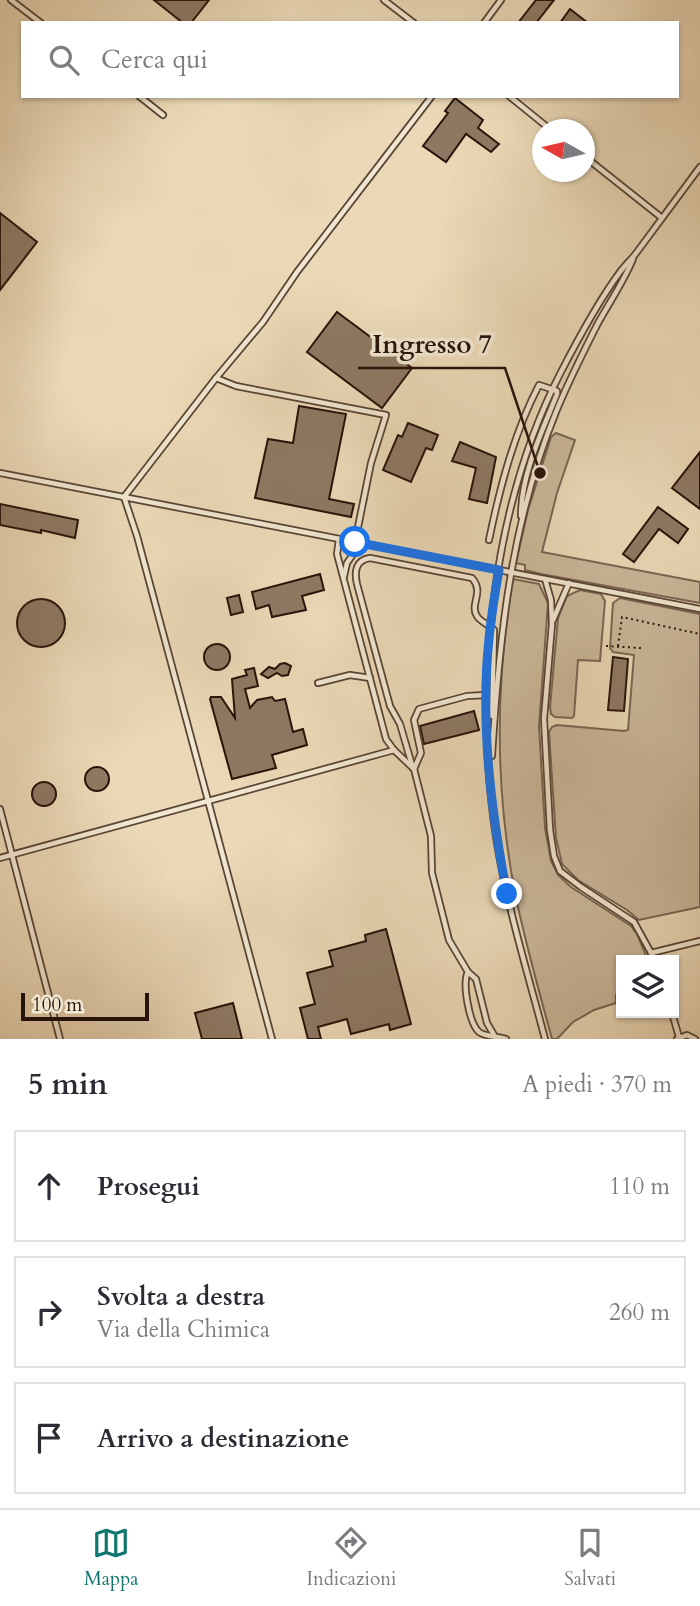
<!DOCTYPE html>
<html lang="it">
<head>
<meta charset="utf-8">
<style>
  body { margin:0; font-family:Cardo,serif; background:#f7f7f7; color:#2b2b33 }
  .controls { position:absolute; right:21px; bottom:21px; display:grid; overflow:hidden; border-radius:0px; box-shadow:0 2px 5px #0004 }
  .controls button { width:63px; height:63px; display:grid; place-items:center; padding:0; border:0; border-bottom:2px solid #e1e1e2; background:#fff; color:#2b2b33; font:35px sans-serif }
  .compass { position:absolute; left:532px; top:119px; width:63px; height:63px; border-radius:50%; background:#fff; box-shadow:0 2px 5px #0004; rotate:278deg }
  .scale { position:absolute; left:21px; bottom:18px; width:128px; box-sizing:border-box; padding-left:7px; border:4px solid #28130a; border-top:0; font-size:19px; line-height:24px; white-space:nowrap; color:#28130a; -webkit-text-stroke:5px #f1e6d0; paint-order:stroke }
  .stop { position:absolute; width:21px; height:21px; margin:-16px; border:5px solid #1a73e8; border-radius:50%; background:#fff }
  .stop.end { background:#1a73e8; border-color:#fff; box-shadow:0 2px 7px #0008 }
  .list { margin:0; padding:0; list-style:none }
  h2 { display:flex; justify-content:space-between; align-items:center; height:91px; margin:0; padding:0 28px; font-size:30px }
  h2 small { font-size:23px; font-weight:400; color:#7c7c81 }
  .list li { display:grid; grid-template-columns:46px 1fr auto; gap:21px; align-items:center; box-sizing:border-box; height:112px; margin:0 14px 14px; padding:0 14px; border:2px solid #e1e1e2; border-radius:0px }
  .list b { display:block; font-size:26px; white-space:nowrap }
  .list p { margin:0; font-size:23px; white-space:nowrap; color:#7c7c81 }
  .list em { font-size:23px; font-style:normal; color:#7c7c81 }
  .icon { flex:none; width:38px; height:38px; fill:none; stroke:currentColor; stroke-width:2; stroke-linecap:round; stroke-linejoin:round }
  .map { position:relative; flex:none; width:700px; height:1039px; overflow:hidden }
  .search { position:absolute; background:#fff; box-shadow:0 2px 5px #0004; left:21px; right:21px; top:21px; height:77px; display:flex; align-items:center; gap:18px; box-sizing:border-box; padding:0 24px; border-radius:0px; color:#7c7c81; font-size:26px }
  .sheet { height:469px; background:#fff }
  nav { display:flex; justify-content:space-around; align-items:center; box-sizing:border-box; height:98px; border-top:2px solid #e1e1e2; background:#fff; font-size:19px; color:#7c7c81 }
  nav a { display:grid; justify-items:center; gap:4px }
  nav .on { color:#0f766e }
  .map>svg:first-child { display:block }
</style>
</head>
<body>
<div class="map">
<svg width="700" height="1039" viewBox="0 0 700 1039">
  <rect width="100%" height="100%" fill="#ead8b6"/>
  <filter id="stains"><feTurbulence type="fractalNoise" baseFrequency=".00286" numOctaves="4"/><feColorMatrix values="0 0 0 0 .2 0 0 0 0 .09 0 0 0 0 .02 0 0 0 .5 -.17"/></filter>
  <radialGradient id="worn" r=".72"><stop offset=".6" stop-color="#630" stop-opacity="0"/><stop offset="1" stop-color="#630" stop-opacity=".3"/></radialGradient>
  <g fill="#c9b799" stroke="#786552" stroke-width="2">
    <path d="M556 433 575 440 557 493 542 552 700 582V603L541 574 525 570V565L516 563 528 510 551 437Z"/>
    <path d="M513 579 539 584 548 603 539 727 545 828 551 861 558 875 571 887 631 926 637 934 648 960H621V986L616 995V1003L594 1010 573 1022 557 1039H552C539 991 525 942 515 893 495 789 495 684 513 579Z"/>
    <path d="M580 590 601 594 605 601 600 661 578 660 574 716 572 718 555 717 551 714 550 707 558 618 567 596Z"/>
    <path d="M620 598 700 614V907L639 920 627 910 578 880 562 864 556 838 549 732 552 727 557 725 624 731 628 730 634 655 613 652 610 648 613 603Z"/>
  </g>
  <g fill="#8d7963" stroke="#28130a" stroke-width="2">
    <path d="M154 0H209L191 23H183Z"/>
    <path d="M536 0H554L536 23H518Z"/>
    <path d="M570 9 588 23H560Z"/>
    <path d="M455 98 483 120 478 128 499 144 491 152 466 134 446 162 423 146 448 113 445 111Z"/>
    <path d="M0 213 37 242 0 290Z"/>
    <path d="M337 312 412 368 382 408 307 352Z"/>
    <path d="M299 406 346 414 329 499 354 504 351 517 255 498 268 439 293 443Z"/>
    <path d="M408 423 438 435 432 450 426 448 411 482 383 470 398 435 402 437Z"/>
    <path d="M460 442 496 457 487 503 469 499 476 468 452 461Z"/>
    <path d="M700 452V509L672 488Z"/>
    <path d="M0 504 78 520 75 538 41 530V533L0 525Z"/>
    <path d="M658 507 688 529 678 543 659 529 634 562 623 554Z"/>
    <path d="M320 574 324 590 302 596 306 610 272 617 269 605 256 609 252 592Z"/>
    <path d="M239 595 243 612 231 615 227 598Z"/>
    <circle cx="41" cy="623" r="24"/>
    <circle cx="217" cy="657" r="13"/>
    <path d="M613 657 628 659 624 711 608 710Z"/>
    <path d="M285 663 291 666 288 675 282 676 277 673 268 678 261 674 269 667 275 669 280 664Z"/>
    <path d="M254 668 258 686 245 689 250 708 257 700 272 697 275 701 285 699 293 732 303 729 307 745 272 755 276 768 232 779 210 699 211 697H221L235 718 232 679 247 675 245 670Z"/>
    <path d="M474 711 479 730 424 744 420 726Z"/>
    <circle cx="97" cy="779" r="12"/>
    <circle cx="44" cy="794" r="12"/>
    <path d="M386 929 411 1024 390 1030 389 1024 351 1034 347 1019 318 1027 321 1039H308L300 1008 315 1004 307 973 333 966 329 951 366 941 365 935Z"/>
    <path d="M233 1003 242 1039H202L195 1013Z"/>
  </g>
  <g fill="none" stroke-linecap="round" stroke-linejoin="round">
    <g stroke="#584435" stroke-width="8">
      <g id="lane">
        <path d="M11 0 41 23"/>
        <path d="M384 0 414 23"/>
        <path d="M484 23 501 0"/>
        <path d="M139 96 163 115"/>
        <path d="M509 96 551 130"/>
        <path d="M584 156 662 218"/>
        <path d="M216 378 236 386 386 415 371 463 355 542"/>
        <path d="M0 473 700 609"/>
        <path d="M339 539 337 554 386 739 394 750 414 769 431 836 432 873 449 940 468 972 476 979 487 1023 494 1035"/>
        <path d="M489 540C500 487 514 433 539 385L557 391V394C542 432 521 474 521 516"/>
        <path d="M344 576 347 563 361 543"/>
        <path d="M545 579 551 600 552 624 544 719 550 830 554 856 560 871 581 887 634 922 655 960"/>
        <path d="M553 620 569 583"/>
        <path d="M318 683 350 675 370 678"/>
        <path d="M492 756C499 639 511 522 556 412 568 382 583 353 597 325 609 303 623 283 633 259"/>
        <path d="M412 765 400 724 390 706 357 584C354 571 356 560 370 558L472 578C485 593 469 604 477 616 480 622 489 624 494 630L492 716"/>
        <path d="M414 769 421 753 414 720 419 709 467 696 486 695"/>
        <path d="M0 809 60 1039"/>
        <path d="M0 858 394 750"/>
        <path d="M651 953 700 941"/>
        <path d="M468 972C462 983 469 1023 479 1032 485 1037 497 1036 506 1039"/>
        <path d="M672 1013 679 1037"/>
        <path d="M272 1039 137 536 124 497 216 378 263 322 297 272 432 96"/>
        <path d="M545 1039C528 974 508 910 497 843 473 693 490 509 561 372 578 339 597 303 620 272 625 265 632 259 637 252 658 224 679 195 700 167"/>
        <path d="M677 1039 687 1035 695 1039"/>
      </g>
    </g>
    <g stroke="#28130a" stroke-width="2" stroke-dasharray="2 3.5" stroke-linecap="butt">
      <path d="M606 646 641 648"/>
      <path d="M618 646 622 617 700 634"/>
    </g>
    <use href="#lane" stroke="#f1e6d0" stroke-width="4.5"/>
  </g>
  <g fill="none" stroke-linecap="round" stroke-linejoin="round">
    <path stroke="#1a73e8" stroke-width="9" d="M355 542 499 570C495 593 491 616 489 639 480 723 491 811 507 894"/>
  </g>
  <path fill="none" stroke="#28130a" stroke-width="2.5" d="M540 473L505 368H358"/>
  <circle fill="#28130a" stroke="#f1e6d0" stroke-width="2.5" cx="540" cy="473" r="7"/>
  <g font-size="26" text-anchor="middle" font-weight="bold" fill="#28130a" stroke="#f1e6d0" stroke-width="7" stroke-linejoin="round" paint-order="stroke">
    <text x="432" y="353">Ingresso 7</text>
  </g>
  <rect width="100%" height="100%" filter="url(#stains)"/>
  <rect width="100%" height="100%" fill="url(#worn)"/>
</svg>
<div class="controls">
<button><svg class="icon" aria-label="layers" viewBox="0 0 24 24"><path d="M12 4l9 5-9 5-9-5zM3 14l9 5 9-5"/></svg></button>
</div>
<svg class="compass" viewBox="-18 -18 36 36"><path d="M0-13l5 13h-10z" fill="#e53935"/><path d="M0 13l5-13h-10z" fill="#7c7c81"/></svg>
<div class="scale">100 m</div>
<div class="stop" style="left:355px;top:542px"></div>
<div class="stop end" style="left:507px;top:894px"></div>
<div class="search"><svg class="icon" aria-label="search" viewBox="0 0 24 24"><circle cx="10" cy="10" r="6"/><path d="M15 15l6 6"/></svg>Cerca qui</div>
</div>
<section class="sheet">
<h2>5 min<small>A piedi · 370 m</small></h2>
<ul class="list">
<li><svg class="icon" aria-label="ahead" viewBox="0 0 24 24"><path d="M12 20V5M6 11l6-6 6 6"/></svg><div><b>Prosegui</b></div><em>110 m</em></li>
<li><svg class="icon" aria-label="right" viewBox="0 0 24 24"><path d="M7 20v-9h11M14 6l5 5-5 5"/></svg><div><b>Svolta a destra</b><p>Via della Chimica</p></div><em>260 m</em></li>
<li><svg class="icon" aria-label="arrive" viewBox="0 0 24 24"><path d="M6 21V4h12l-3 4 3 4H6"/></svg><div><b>Arrivo a destinazione</b></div></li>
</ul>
</section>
<nav>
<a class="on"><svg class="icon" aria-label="map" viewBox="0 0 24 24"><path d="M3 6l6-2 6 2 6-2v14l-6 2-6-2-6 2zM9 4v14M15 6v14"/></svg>Mappa</a>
<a><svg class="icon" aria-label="directions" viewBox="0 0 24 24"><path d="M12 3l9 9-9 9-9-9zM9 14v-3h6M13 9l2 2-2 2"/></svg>Indicazioni</a>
<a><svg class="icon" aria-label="saved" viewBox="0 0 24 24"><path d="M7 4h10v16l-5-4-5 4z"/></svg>Salvati</a>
</nav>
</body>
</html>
